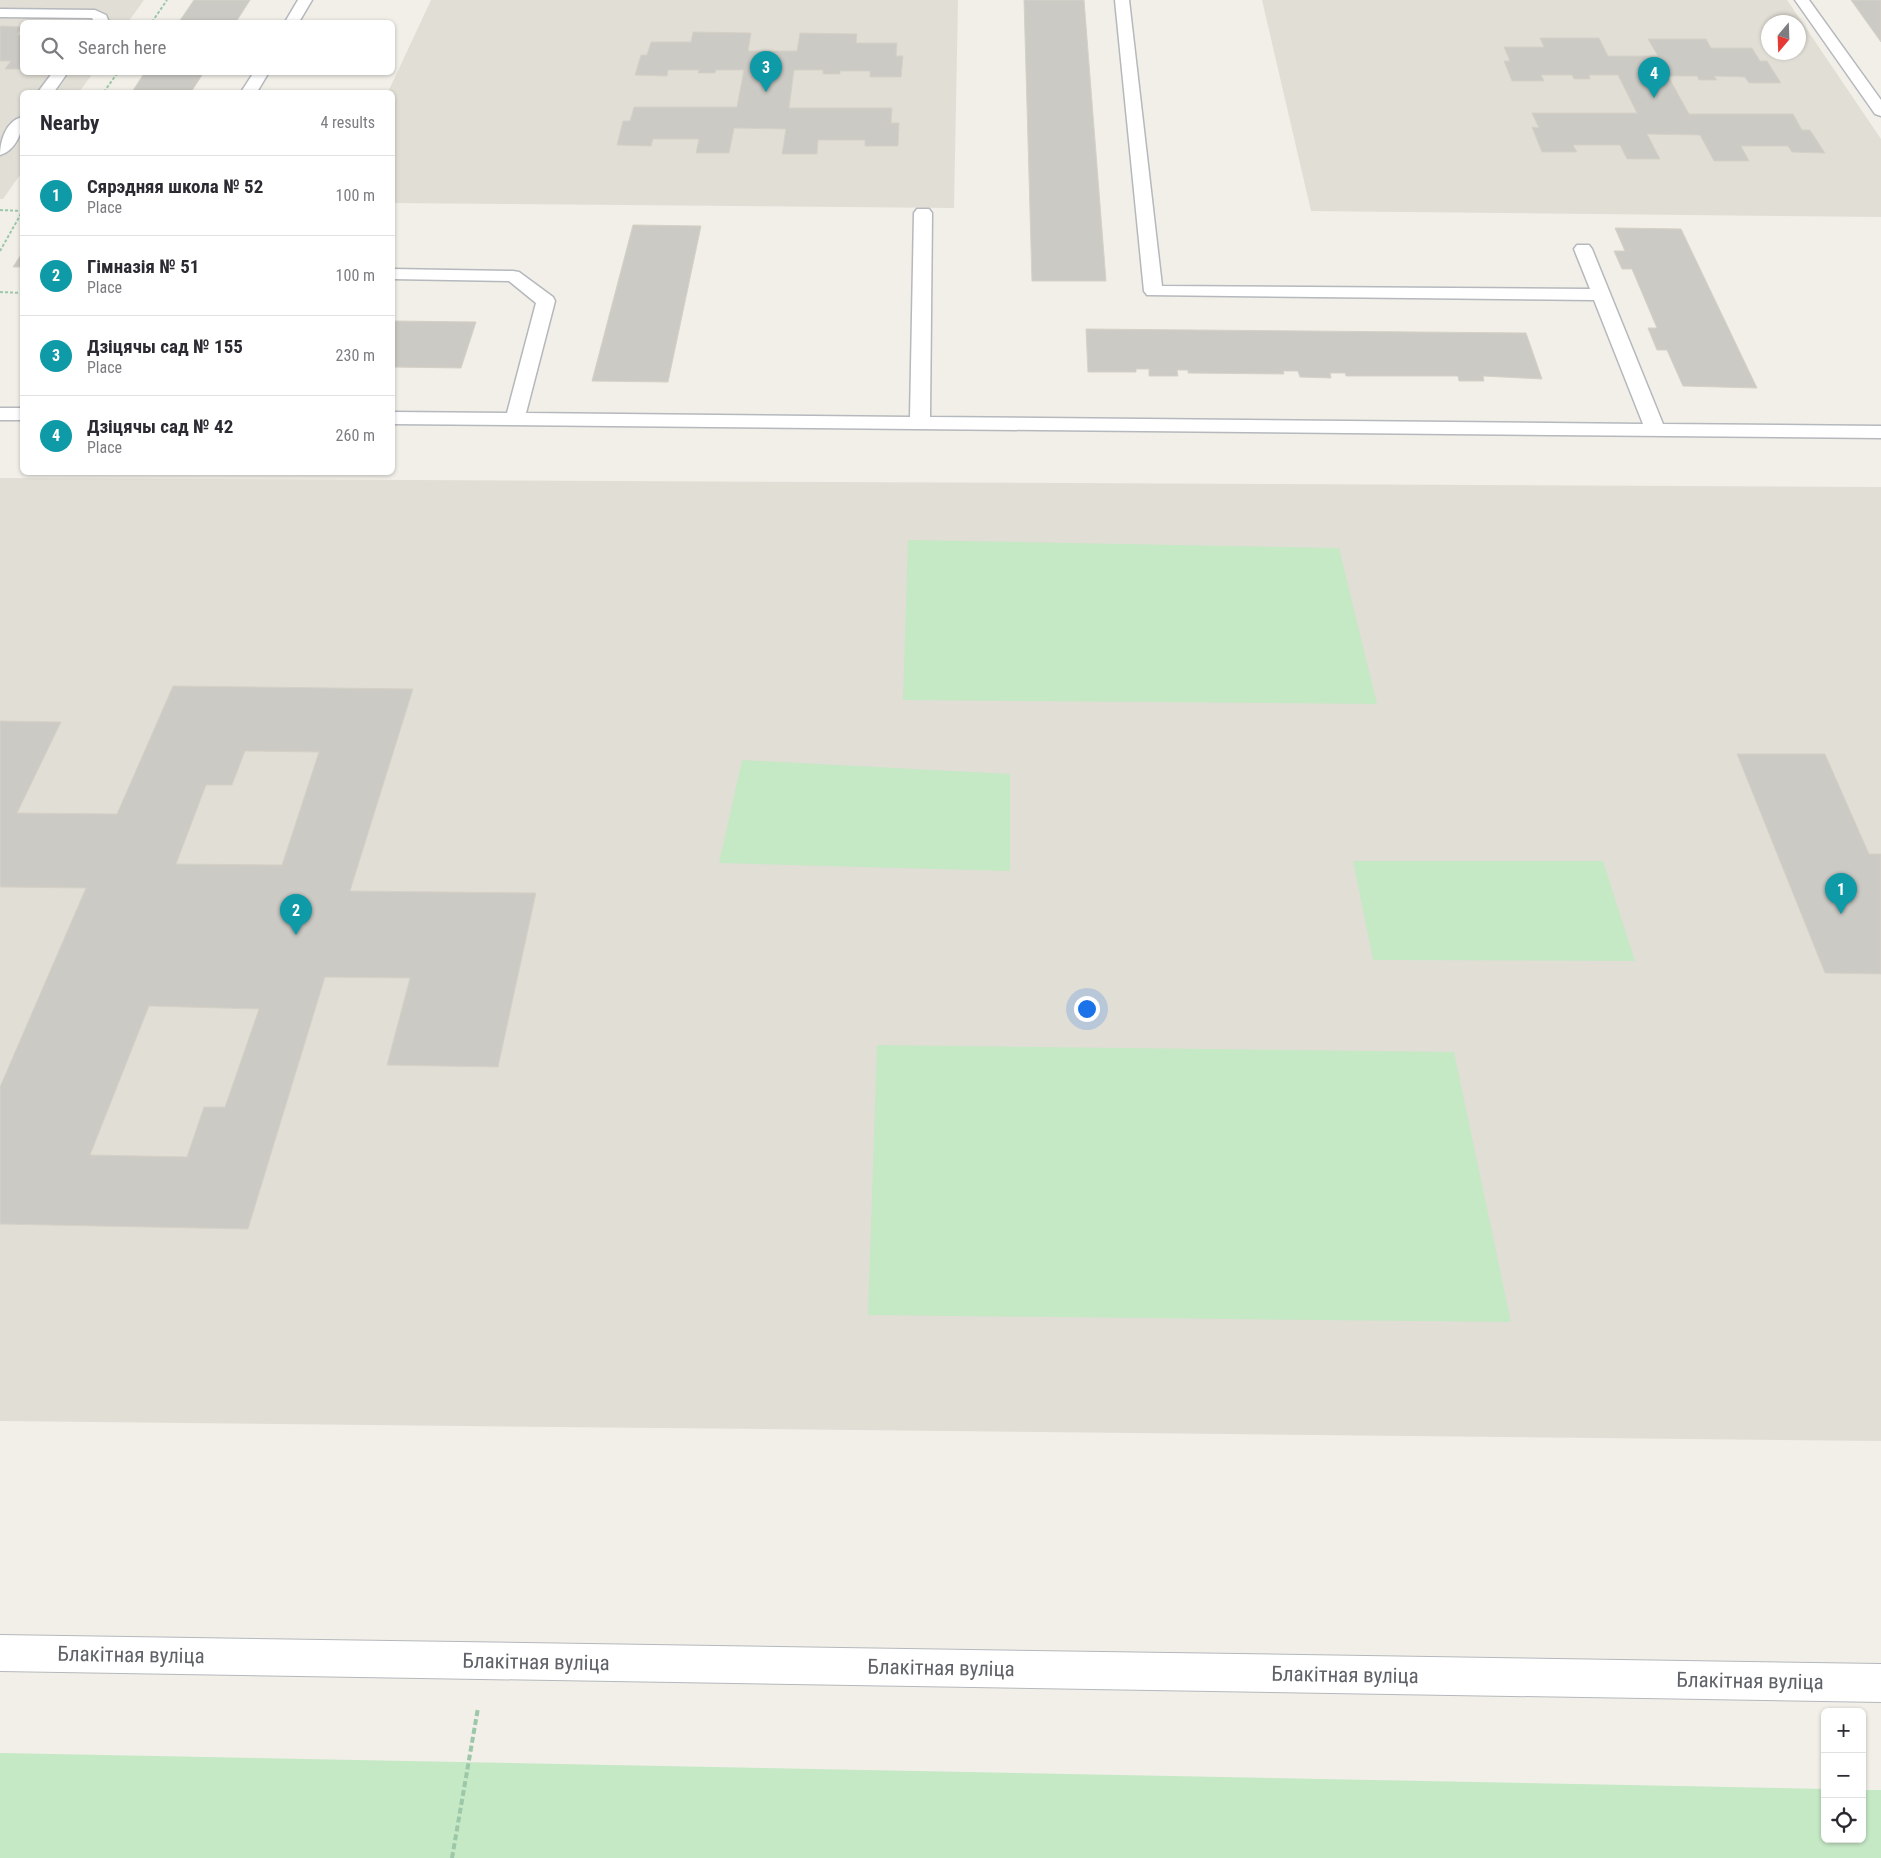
<!DOCTYPE html>
<html lang="en">
<head>
<meta charset="utf-8">
<style>
  body { margin:0; font-family:"Roboto Condensed",sans-serif; background:#f7f7f7; color:#2b2b33 }
  .controls { position:absolute; right:15px; bottom:15px; display:grid; overflow:hidden; border-radius:8px; box-shadow:0 1px 4px #0004 }
  .controls button { width:45px; height:45px; display:grid; place-items:center; padding:0; border:0; border-bottom:1px solid #e1e1e2; background:#fff; color:#2b2b33; font:25px sans-serif }
  .compass { position:absolute; left:1761px; top:15px; width:45px; height:45px; border-radius:50%; background:#fff; box-shadow:0 1px 4px #0004; rotate:199deg }
  .you { position:absolute; left:1086px; top:1008px; width:18px; height:18px; margin:-12px; border:4px solid #fff; border-radius:50%; background:#1a73e8; box-shadow:0 0 0 8px #1a73e833 }
  .badge { display:grid; place-items:center; width:32px; height:32px; border-radius:50%; background:#ea4335; color:#fff; font-size:16px; font-weight:700 }
  .pin { position:absolute; translate:-50% -41px; filter:drop-shadow(0 1px 2px #0008) }
  .pin::after { content:''; position:absolute; top:26px; width:18px; height:15px; background:inherit; clip-path:polygon(0 0,100% 0,50% 100%) }
  .list { margin:0; padding:0; list-style:none }
  h2 { display:flex; justify-content:space-between; align-items:center; height:65px; margin:0; padding:0 20px; font-size:21px }
  h2 small { font-size:16px; font-weight:400; color:#7c7c81 }
  .list li { display:grid; grid-template-columns:32px 1fr auto; gap:15px; align-items:center; box-sizing:border-box; height:80px; padding:0 20px; border-top:1px solid #e1e1e2 }
  .list b { display:block; font-size:19px; white-space:nowrap }
  .list p { margin:0; font-size:16px; white-space:nowrap; color:#7c7c81 }
  .list em { font-size:16px; font-style:normal; color:#7c7c81 }
  .icon { flex:none; width:28px; height:28px; fill:none; stroke:currentColor; stroke-width:2; stroke-linecap:round; stroke-linejoin:round }
  .map { position:relative; flex:none; width:1881px; height:1858px; overflow:hidden }
  .search { position:absolute; background:#fff; box-shadow:0 1px 4px #0004; left:20px; top:20px; width:375px; height:55px; display:flex; align-items:center; gap:12px; box-sizing:border-box; padding:0 18px; border-radius:8px; color:#7c7c81; font-size:19px }
  .panel { position:absolute; background:#fff; box-shadow:0 1px 4px #0004; left:20px; top:90px; width:375px; height:385px; border-radius:8px }
  .map>svg:first-child { display:block }
</style>
</head>
<body>
<div class="map">
<svg width="1881" height="1858" viewBox="0 0 1881 1858">
  <rect width="100%" height="100%" fill="#f1efe8"/>
  <g fill="#e1ded6" fill-rule="evenodd">
    <path d="M0 0H144L128 22H22V72L93 73 79 92H22V172L3 199H0Z"/>
    <path d="M431 0H958L954 208 393 203 392 92H388Z"/>
    <path d="M1262 0H1787L1881 139V217L1311 211ZM1768 22H1798V52H1768Z"/>
    <path d="M0 478 1881 487V1441L0 1421Z"/>
  </g>
  <g fill="#c5e8c5">
    <path d="M908 540 1339 548 1377 704 903 700Z"/>
    <path d="M742 760 1010 774V871L719 863Z"/>
    <path d="M1353 861H1603L1635 961 1373 960Z"/>
    <path d="M877 1045 1454 1052 1511 1322 868 1315Z"/>
    <path d="M0 1753 1825 1789V1839H1862V1790H1881V1858H0Z"/>
  </g>
  <g fill="#cccac5" stroke="#d6d1c6" fill-rule="evenodd">
    <path d="M194 0H250L236 22H179Z"/>
    <path d="M1024 0H1084L1106 281H1032Z"/>
    <path d="M1851 0H1881V42Z"/>
    <path d="M0 26 22 27 17 35H22V69H5L11 61H0Z"/>
    <path d="M693 32 751 33 748 51H797L800 33 857 34 856 43H897L896 56H903L901 77H870V71H840V74H823V70H794L789 108H892L891 123H899L898 146H865V140H818L817 154H782L786 129 734 128 729 153H696L699 139H653L651 146 617 145 623 121H630L634 107H737L744 70H716L715 73H698L699 70H668L667 76 635 75 641 55H647L651 42H691Z"/>
    <path d="M1540 38H1599L1608 56H1658L1648 39H1706L1711 48H1752L1760 61H1767L1781 83H1749L1745 77 1714 76 1717 80H1699L1697 76H1668L1689 114H1793L1802 130H1810L1825 153 1792 152 1788 146H1741L1749 161H1714L1700 135 1647 134 1660 159H1627L1620 145H1573L1577 152H1542L1532 127 1539 128 1532 113H1637L1618 75H1589L1590 79H1574L1572 75H1541L1544 81H1512L1504 61H1510L1504 47H1544Z"/>
    <path d="M145 72H204L191 92H132Z"/>
    <path d="M633 225 701 226 668 382 592 381Z"/>
    <path d="M1615 228 1681 229 1757 388 1683 386 1667 350H1657L1648 328H1657L1632 269H1622L1614 251H1625Z"/>
    <path d="M22 253V267H13Z"/>
    <path d="M392 321 476 322 461 368 392 367Z"/>
    <path d="M1086 329 1526 333 1542 379 1483 376 1484 381H1459L1458 376H1346L1345 373H1330L1331 378 1300 377 1298 371H1283L1284 374 1188 373V370H1177L1178 376H1149V369H1136V372H1088Z"/>
    <path d="M173 686 413 689 350 891 536 893 498 1067 387 1065 410 978 325 977 248 1229 0 1224V1087L86 888 0 887V721L61 722 17 813 117 814ZM245 751 319 752 282 865 176 864 206 785H232ZM149 1006 259 1009 225 1107H204L187 1157 90 1155Z"/>
    <path d="M1737 754H1825L1869 854H1881V974L1825 973Z"/>
  </g>
  <g fill="none" stroke-linecap="round" stroke-linejoin="round">
    <g stroke="#b5b8bc" stroke-width="3">
      <g id="service">
        <path d="M298 0H312L299 22H285Z"/>
        <path d="M1115 0H1129L1162 286 1590 289 1574 249 1577 245H1589L1592 249 1663 424 1881 426V438L392 424V412L507 413 536 303 509 281 392 279V269L513 271 519 272 553 297 555 301 526 413 910 417 914 213 917 209H929L932 213 930 417 1643 424 1594 300 1147 295 1144 291Z"/>
        <path d="M1795 0H1809L1881 100V116L1875 114Z"/>
        <path d="M0 9 95 10 106 15 109 22H94L92 18 0 17Z"/>
        <path d="M53 72H68L54 92H38Z"/>
        <path d="M254 72H269L257 92H241Z"/>
        <path d="M22 117C24 131 15 151 0 155 0 141 6 121 22 117Z"/>
        <rect x="0" y="408" width="22" height="12"/>
      </g>
    </g>
    <g stroke="#b5b8bc" stroke-width="2">
      <path id="tertiary" d="M0 1635 1881 1664V1702L0 1671Z"/>
    </g>
    <g stroke="#9cc7a9" stroke-width="2" stroke-dasharray="3 2" stroke-linecap="butt">
      <path d="M152 22 167 0"/>
      <path d="M104 92 118 72"/>
      <path d="M0 210 22 211"/>
      <path d="M0 251 22 212"/>
      <path d="M0 292 22 293"/>
    </g>
    <path stroke="#9cc7a9" stroke-width="4" stroke-dasharray="6 3" stroke-linecap="butt" d="M452 1858 478 1708"/>
    <use href="#service" fill="#fff" fill-rule="evenodd"/>
    <use href="#tertiary" fill="#fff" fill-rule="evenodd"/>
  </g>
  <g text-anchor="middle" stroke-width="4.5" stroke-linejoin="round" paint-order="stroke">
    <g font-size="21" fill="#5f6368" stroke="#fff">
      <text transform="translate(131 1655) rotate(1)" y="7">Блакітная вуліца</text>
      <text transform="translate(536 1662) rotate(1)" y="7">Блакітная вуліца</text>
      <text transform="translate(941 1668) rotate(1)" y="7">Блакітная вуліца</text>
      <text transform="translate(1345 1675) rotate(1)" y="7">Блакітная вуліца</text>
      <text transform="translate(1750 1681) rotate(1)" y="7">Блакітная вуліца</text>
    </g>
  </g>
</svg>
<div class="controls">
<button>+</button>
<button>−</button>
<button><svg class="icon" aria-label="locate" viewBox="0 0 24 24"><circle cx="12" cy="12" r="6"/><path d="M12 2v4M12 18v4M2 12h4M18 12h4"/></svg></button>
</div>
<svg class="compass" viewBox="-18 -18 36 36"><path d="M0-13l5 13h-10z" fill="#e53935"/><path d="M0 13l5-13h-10z" fill="#7c7c81"/></svg>
<div class="you"></div>
<div class="pin badge" style="left:1841px;top:914px;background:#0f9aa8">1</div>
<div class="pin badge" style="left:296px;top:935px;background:#0f9aa8">2</div>
<div class="pin badge" style="left:766px;top:92px;background:#0f9aa8">3</div>
<div class="pin badge" style="left:1654px;top:98px;background:#0f9aa8">4</div>
<div class="search"><svg class="icon" aria-label="search" viewBox="0 0 24 24"><circle cx="10" cy="10" r="6"/><path d="M15 15l6 6"/></svg>Search here</div>
<section class="panel">
<h2>Nearby<small>4 results</small></h2>
<ul class="list">
<li><span class="badge" style="background:#0f9aa8">1</span><div><b>Сярэдняя школа № 52</b><p>Place</p></div><em>100 m</em></li>
<li><span class="badge" style="background:#0f9aa8">2</span><div><b>Гімназія № 51</b><p>Place</p></div><em>100 m</em></li>
<li><span class="badge" style="background:#0f9aa8">3</span><div><b>Дзіцячы сад № 155</b><p>Place</p></div><em>230 m</em></li>
<li><span class="badge" style="background:#0f9aa8">4</span><div><b>Дзіцячы сад № 42</b><p>Place</p></div><em>260 m</em></li>
</ul>
</section>
</div>
</body>
</html>
